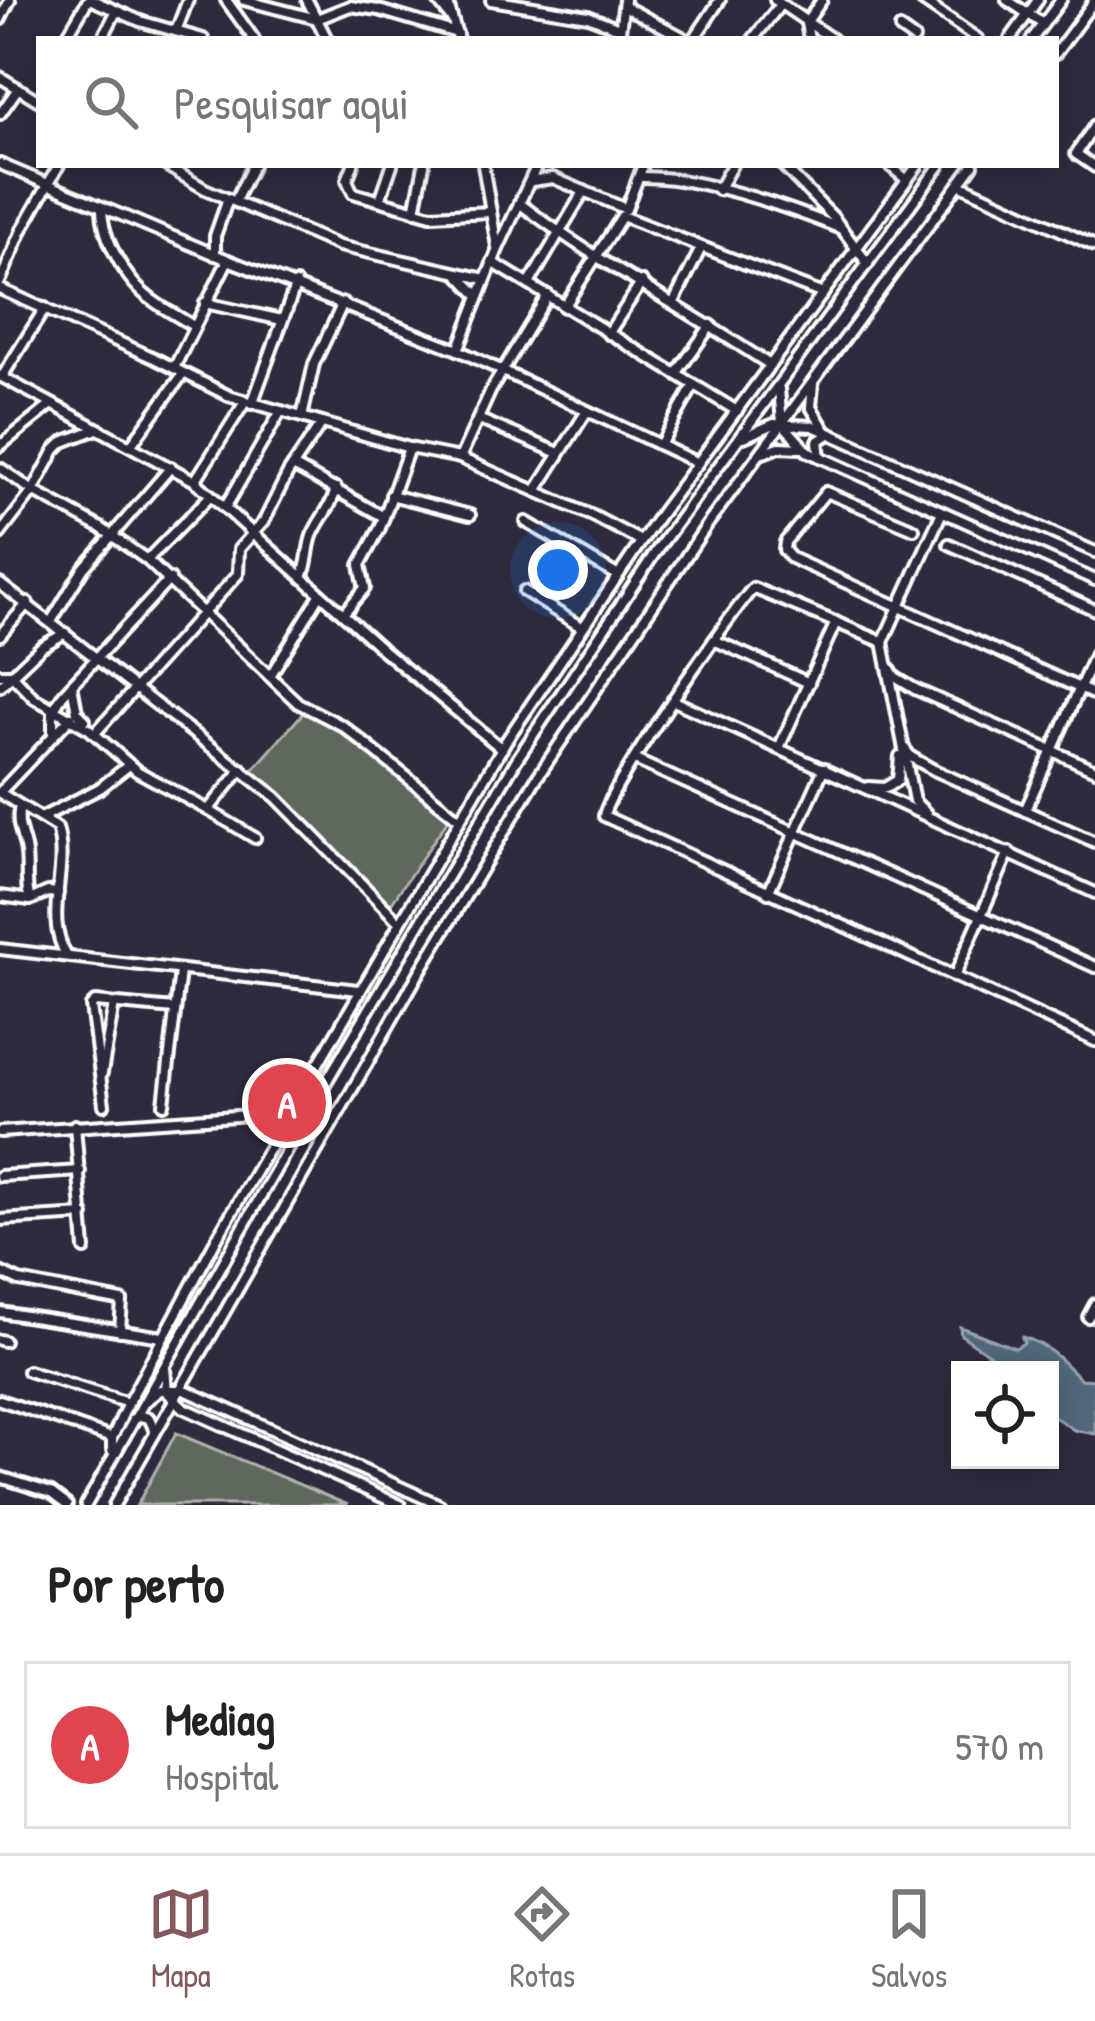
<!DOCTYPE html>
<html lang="pt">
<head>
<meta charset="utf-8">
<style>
  body { margin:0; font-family:"Patrick Hand",sans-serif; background:#f6f6f6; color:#222 }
  .controls { position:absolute; right:36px; bottom:36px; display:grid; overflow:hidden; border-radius:0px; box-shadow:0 6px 30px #0003 }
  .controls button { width:108px; height:108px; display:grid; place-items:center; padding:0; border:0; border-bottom:3px solid #e0e0e0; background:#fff; color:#222; font:60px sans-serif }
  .you { position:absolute; left:558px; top:570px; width:42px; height:42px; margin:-30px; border:9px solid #fff; border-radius:50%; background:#1a73e8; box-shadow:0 0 0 18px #1a73e833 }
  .badge { display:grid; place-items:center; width:78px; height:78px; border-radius:50%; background:#85585c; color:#fff; font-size:39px; font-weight:700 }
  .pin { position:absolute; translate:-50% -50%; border:6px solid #fff; box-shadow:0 3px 12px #0006 }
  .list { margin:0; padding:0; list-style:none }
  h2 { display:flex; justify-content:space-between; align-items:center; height:156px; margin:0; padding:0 48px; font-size:51px }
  h2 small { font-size:39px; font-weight:400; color:#767676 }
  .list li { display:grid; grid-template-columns:78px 1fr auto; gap:36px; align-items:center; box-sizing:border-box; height:168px; margin:0 24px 24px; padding:0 24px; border:3px solid #e0e0e0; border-radius:0px }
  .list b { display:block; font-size:45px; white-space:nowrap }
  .list p { margin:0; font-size:39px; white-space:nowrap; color:#767676 }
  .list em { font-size:39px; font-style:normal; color:#767676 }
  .icon { flex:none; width:66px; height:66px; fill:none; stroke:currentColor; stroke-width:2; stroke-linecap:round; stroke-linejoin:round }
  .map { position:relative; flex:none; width:1095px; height:1505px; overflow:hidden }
  .search { position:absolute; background:#fff; box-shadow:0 6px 30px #0003; left:36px; right:36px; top:36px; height:132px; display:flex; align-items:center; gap:30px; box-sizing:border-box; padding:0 42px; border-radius:0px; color:#767676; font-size:45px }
  .sheet { height:348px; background:#fff }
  nav { display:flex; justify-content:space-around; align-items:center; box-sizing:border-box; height:168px; border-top:3px solid #e0e0e0; background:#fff; font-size:33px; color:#767676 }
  nav a { display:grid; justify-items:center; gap:6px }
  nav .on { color:#85585c }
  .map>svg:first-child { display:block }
</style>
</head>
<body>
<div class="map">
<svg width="1095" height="1505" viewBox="0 0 1095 1505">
  <rect width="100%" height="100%" fill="#2f2a3d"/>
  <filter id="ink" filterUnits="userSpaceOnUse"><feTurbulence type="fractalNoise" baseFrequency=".00833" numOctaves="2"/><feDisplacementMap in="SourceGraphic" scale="24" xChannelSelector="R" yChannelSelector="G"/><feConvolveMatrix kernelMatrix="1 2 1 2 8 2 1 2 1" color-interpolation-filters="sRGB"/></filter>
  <g filter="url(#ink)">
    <g fill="#5f675b" stroke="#afb3ad" stroke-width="3">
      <path d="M303 713 327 722 449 818 390 905 253 770Z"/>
      <path d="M176 1433 348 1505H137Z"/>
    </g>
    <path fill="#52677d" stroke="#97a4b1" stroke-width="3" d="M960 1327 1015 1348 1024 1343 1022 1337C1046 1343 1063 1361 1080 1379L1095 1380V1434L1074 1430 1050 1414V1370H998L990 1355 961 1335Z"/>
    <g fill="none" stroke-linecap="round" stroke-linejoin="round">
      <g stroke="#fff" stroke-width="16">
        <g id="minor">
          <path d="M92 0 140 21 203 39"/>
          <path d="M226 0 254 39"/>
          <path d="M244 0 317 19 350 6 379 10 457 33"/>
          <path d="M307 0 327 39"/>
          <path d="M437 0 451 18"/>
          <path d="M447 0 458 39"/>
          <path d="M491 0 588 16 619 28"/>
          <path d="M775 0 832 39"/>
          <path d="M921 0 978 39"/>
          <path d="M1007 0 1043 24"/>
          <path d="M624 6 686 39"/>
          <path d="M0 20 10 0"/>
          <path d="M900 29 914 39"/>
          <path d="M176 31 188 0"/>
          <path d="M65 39 88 0"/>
          <path d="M102 39 116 12"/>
          <path d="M619 39 624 0"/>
          <path d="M694 39 720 0"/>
          <path d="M753 39 780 5"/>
          <path d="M809 39 806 23 822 0"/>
          <path d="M1010 39 1038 0"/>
          <path d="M1032 39 1061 0"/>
          <path d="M1056 53 1095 0"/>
          <path d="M0 77 39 101"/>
          <path d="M0 114 17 90"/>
          <path d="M1095 125 1076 154 1095 167"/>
          <path d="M0 164 228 260 458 350 698 463"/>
          <path d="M165 165 205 189 339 246 485 279"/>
          <path d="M353 165 347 180 353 193 431 215 491 212"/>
          <path d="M483 165 497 247"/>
          <path d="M782 165 833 217 868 264"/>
          <path d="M889 165 907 180"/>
          <path d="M640 177C699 176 787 207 842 229"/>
          <path d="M532 181 553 178 626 209"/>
          <path d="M959 184 1095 246"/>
          <path d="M718 190 732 165"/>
          <path d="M380 200 392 165"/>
          <path d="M235 201 253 165"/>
          <path d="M519 203C598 263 688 310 770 365"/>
          <path d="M102 208C102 238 126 282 152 300 165 310 180 317 193 326"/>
          <path d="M626 209 643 165"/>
          <path d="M415 211 424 165"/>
          <path d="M215 255V236L228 199"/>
          <path d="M492 262 737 411"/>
          <path d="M458 274 478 295"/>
          <path d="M0 282 22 230 59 165"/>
          <path d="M529 284 584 191"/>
          <path d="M0 289 154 358 229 396 409 448 460 458 593 516 641 541"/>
          <path d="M674 302 701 248"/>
          <path d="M205 303 282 320"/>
          <path d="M564 307 622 216 823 294"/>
          <path d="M608 334 642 282"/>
          <path d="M458 350 498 249 537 165"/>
          <path d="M174 368 228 260"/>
          <path d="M676 374 711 325"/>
          <path d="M0 376 195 481 383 650 502 749"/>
          <path d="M2 377 45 308"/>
          <path d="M813 384 811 407 825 430"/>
          <path d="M779 389 782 423 807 451 1095 580"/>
          <path d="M252 404 296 284"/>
          <path d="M302 417 314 364 343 303"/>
          <path d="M478 419 559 453"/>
          <path d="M744 437 774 424 813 426 1095 552"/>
          <path d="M131 445 183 374"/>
          <path d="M660 445 694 385"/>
          <path d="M0 446 51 405"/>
          <path d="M763 453 779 447 801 448"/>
          <path d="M820 457 818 441 829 434"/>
          <path d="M460 458 491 390 548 295"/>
          <path d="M293 466 384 517"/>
          <path d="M0 468 33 491 101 528 147 560 298 703 343 726 459 819"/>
          <path d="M195 481 245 402"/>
          <path d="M536 491 587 411"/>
          <path d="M391 495 470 515"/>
          <path d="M225 508 281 411"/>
          <path d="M526 522 617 575"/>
          <path d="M914 529 826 492 785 542 784 550 791 558 1095 695"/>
          <path d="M0 534 33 491 55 450 63 442 97 429"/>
          <path d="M949 544 1095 610"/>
          <path d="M147 560 211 495"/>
          <path d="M302 577C309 563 307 550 312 536 319 518 332 508 336 488"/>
          <path d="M0 584 276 797 399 922"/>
          <path d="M524 591 581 627"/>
          <path d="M343 614 365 588 360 565 380 528 409 448"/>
          <path d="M52 620 83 569 171 467"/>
          <path d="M0 635 28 603"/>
          <path d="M714 640 809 683"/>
          <path d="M883 642 753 588C730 614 606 792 604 816L1095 1041"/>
          <path d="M889 667 895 677 915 689 1095 770"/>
          <path d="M0 674H11L34 698 89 729 137 771 208 810 242 769"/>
          <path d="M270 676 320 595"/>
          <path d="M72 685 77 712 85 720"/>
          <path d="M0 686 41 647 65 633"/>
          <path d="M674 701 1095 893"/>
          <path d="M95 733 238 574 239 549 264 521 288 473 321 424"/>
          <path d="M53 734V710L64 693 170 579"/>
          <path d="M779 748 836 622"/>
          <path d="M905 749 911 757 934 770 1095 842"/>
          <path d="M635 760 1095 967"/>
          <path d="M868 787 885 788 898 780 900 756"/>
          <path d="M0 792 71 717"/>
          <path d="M0 793 57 828C70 871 42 916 67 956"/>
          <path d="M20 806C16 823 21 831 25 847 29 865 24 882 30 900"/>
          <path d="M208 810 255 838"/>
          <path d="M1025 811 1095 654"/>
          <path d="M926 813 914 801 883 642 942 512"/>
          <path d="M43 817 100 788 129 765"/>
          <path d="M768 893 824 768"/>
          <path d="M0 896 30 900 48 892 58 893"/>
          <path d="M0 949 358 990"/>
          <path d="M954 977 1009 852"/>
          <path d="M102 1073 114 1004"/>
          <path d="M164 1104 180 971"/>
          <path d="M104 1105 91 1006 95 1002 175 1009"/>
          <path d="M75 1125 85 1249"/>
          <path d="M0 1132 309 1111"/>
          <path d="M0 1176 80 1171"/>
          <path d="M0 1220 84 1215"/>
          <path d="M0 1272 19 1281 122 1301 120 1331"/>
          <path d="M0 1312 162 1337"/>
          <path d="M1088 1317 1095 1304"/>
          <path d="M0 1340 4 1341"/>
          <path d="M165 1367 167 1392 184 1408 400 1505"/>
          <path d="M28 1371 128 1403"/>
          <path d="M0 1400 112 1438"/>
          <path d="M147 1400 160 1390H185L440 1505"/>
          <path d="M133 1419 140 1416 149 1418 155 1431"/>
          <path d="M112 1450V1438L128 1403 218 1236 506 741 660 514 918 165"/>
          <path d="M0 1477 51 1493 67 1505"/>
          <path d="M86 1505 309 1111 517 759 659 547 940 165"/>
          <path d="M114 1505 419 973 536 779 707 525 973 165"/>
        </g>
      </g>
      <use href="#minor" stroke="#2f2a3d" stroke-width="8"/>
    </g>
  </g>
</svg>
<div class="controls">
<button><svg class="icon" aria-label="locate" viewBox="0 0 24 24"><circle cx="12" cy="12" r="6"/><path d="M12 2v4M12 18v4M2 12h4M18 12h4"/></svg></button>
</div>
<div class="you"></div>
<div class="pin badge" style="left:287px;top:1103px;background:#e0444e">A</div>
<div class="search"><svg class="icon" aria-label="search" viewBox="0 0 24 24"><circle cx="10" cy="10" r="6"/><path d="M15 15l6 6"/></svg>Pesquisar aqui</div>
</div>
<section class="sheet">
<h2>Por perto<small></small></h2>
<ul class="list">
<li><span class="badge" style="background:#e0444e">A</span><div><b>Mediag</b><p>Hospital</p></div><em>570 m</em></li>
</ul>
</section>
<nav>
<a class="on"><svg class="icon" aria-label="map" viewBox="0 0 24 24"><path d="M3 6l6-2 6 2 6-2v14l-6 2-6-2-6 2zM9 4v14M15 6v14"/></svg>Mapa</a>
<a><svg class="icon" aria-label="directions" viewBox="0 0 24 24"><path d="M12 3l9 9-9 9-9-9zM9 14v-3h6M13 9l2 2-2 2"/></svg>Rotas</a>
<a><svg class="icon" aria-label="saved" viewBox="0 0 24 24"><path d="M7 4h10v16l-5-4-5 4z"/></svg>Salvos</a>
</nav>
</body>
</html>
